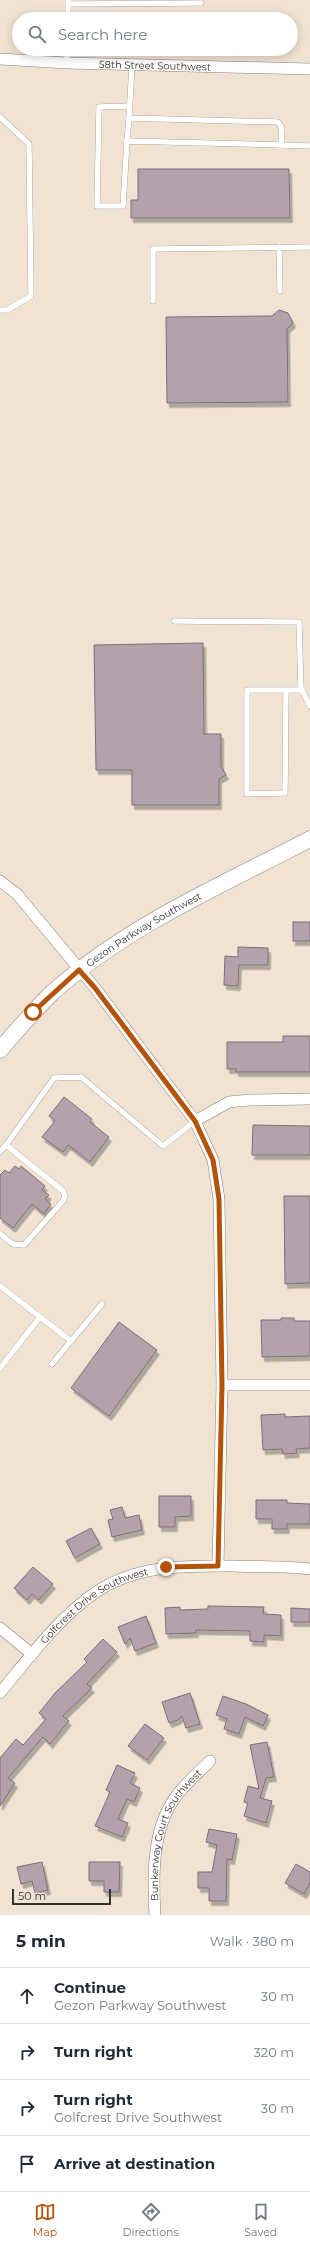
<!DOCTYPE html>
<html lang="en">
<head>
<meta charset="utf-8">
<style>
  body { margin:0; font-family:Montserrat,sans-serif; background:#f2f2f3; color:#1f2937 }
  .scale { position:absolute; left:12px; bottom:10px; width:99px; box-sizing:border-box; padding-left:4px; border:2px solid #37322c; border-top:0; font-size:11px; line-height:14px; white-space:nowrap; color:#37322c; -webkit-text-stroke:3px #f1e3d3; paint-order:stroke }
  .stop { position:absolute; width:12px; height:12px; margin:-9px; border:3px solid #b45309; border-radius:50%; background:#fff }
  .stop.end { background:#b45309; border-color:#fff; box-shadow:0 1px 4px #0008 }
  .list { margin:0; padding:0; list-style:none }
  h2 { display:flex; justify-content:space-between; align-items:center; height:52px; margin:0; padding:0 16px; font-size:17px }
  h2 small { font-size:13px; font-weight:400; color:#747a83 }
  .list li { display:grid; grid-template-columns:26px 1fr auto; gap:12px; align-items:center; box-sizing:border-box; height:56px; padding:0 16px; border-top:1px solid #e0e1e3 }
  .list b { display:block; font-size:15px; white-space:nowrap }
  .list p { margin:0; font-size:13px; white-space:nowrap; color:#747a83 }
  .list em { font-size:13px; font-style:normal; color:#747a83 }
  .icon { flex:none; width:22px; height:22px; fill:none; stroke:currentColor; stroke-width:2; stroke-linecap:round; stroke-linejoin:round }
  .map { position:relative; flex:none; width:310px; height:1915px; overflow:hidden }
  .search { position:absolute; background:#fff; box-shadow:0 2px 10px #0003; left:12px; right:12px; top:12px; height:44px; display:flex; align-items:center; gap:10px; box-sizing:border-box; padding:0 14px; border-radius:22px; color:#747a83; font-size:15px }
  .sheet { height:276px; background:#fff }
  nav { display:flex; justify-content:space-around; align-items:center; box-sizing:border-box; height:56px; border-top:1px solid #e0e1e3; background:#fff; font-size:11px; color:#747a83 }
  nav a { display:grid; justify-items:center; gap:2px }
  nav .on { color:#b45309 }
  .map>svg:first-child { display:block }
</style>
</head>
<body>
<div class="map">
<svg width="310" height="1915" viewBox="0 0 310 1915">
  <defs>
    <filter id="shadow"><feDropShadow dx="2.5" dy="4.5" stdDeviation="0" flood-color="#0004"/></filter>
  </defs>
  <rect width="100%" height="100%" fill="#f1e3d3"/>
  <g fill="#b3a1ab" stroke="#7e6d77" filter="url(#shadow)">
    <path d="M138 169H289L290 218H131V200H138Z"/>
    <path d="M279 310 288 313 293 323 287 329 288 402 167 403 166 317 272 316Z"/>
    <path d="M203 643 204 734H221V766L226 775 219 779V805H132V770H96L94 645Z"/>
    <rect x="293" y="922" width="17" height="19"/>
    <path d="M238 947 268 948V965H239L238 986 224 985 225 956 238 957Z"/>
    <path d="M283 1036H310V1072H236V1069H227V1042H283Z"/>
    <path d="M64 1097 92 1119 90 1122 109 1137 90 1162 68 1145 63 1152 42 1137 55 1121 49 1116Z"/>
    <path d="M253 1125 310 1126V1155H252Z"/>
    <path d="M15 1166 19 1169 21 1166 45 1186 42 1190 49 1195 45 1199 51 1204 44 1214 32 1204 13 1228 0 1218V1175L5 1170 9 1173Z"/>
    <path d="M284 1196H310V1283L285 1284Z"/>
    <path d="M281 1318H294V1321H310V1356L262 1357 261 1320H281Z"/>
    <path d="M119 1322 157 1350 109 1416 71 1388Z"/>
    <path d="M285 1414V1417L310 1416V1448L296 1449 297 1453 283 1454 282 1449 263 1450 261 1415Z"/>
    <path d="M159 1496H191V1516L175 1517V1527H159Z"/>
    <path d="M256 1500H287V1503L310 1504V1524H287V1529H272V1519H256Z"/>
    <path d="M122 1507 125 1518 139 1515 142 1530 112 1537 108 1520 113 1519 110 1510Z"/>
    <path d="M91 1528 100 1544 75 1558 66 1541Z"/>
    <path d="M33 1567 53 1584 39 1600 32 1594 27 1600 14 1588Z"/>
    <path d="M208 1606 264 1607 263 1614 281 1615V1636L264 1635V1642L250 1641V1631L196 1630V1633L166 1634 165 1608 180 1607V1610L208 1609Z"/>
    <path d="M291 1608 310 1609V1622H291Z"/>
    <path d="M146 1616 156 1643 135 1651 130 1638 125 1644 118 1627Z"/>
    <path d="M103 1639 117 1652 87 1684 92 1688 63 1716 69 1721 50 1744 43 1737 8 1778 15 1783 0 1806V1758L16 1739 23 1745 46 1719 39 1713 55 1693 87 1662 84 1659Z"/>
    <path d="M190 1693 200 1724 186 1728 182 1716 178 1720 169 1723 162 1702Z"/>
    <path d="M223 1696 246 1704 268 1715 263 1726 245 1717 239 1734 224 1729 227 1719 216 1715Z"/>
    <path d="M145 1724 164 1738 147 1760 128 1746Z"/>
    <path d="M267 1742 274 1777 266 1778 260 1798 272 1801 266 1823 244 1816 248 1803 244 1802 248 1786 259 1789 250 1745Z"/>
    <path d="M117 1765 135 1773 130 1783 140 1788 134 1802 127 1799 118 1819 128 1823 122 1837 95 1826 110 1792 106 1790Z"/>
    <path d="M209 1829 237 1834 232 1860 227 1859 226 1901H209V1888H198V1872H212L217 1845 206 1842Z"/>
    <path d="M42 1862 48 1890 35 1893 32 1881 21 1884 17 1867Z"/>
    <path d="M89 1862H120L119 1892H104V1881H89Z"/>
    <path d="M296 1864 310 1872V1883L304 1894 285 1883Z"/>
  </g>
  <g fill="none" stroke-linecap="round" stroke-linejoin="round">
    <g stroke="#8c7f71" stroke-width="6">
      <g id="service">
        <path d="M68 1V19"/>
        <path d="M69 4 201 3"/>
        <path d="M67 63V49"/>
        <path d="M132 65 129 118 278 122 282 128 281 145 310 146"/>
        <path d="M129 106 99 107 97 206H123L127 141 281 145"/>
        <path d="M0 117 29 144 31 296 7 310H0"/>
        <path d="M127 141 129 118"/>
        <path d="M279 247 280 291"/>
        <path d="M153 301V249L310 247"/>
        <path d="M174 621 299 622 301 688 310 706"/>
        <path d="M286 690 285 793 247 794V690H302"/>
        <path d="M6 1145 54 1078 81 1077 163 1146 195 1121"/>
        <path d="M0 1152 6 1145 63 1191 65 1196 63 1201 24 1245 13 1244 0 1234"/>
        <path d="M0 1286 71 1341 52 1364"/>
        <path d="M71 1341 102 1304"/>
        <path d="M0 1368 40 1317"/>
      </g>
    </g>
    <g stroke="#8c7f71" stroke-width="12">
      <g id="minor">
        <path id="s1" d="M0 59 67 63 310 69"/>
        <path d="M0 881 17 894 95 988 195 1121 213 1160 219 1199 222 1385 218 1566"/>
        <path d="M195 1121 229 1102 249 1100 310 1099"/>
        <path d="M222 1385H310"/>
        <path d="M0 1628 32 1654"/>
        <path id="s2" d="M0 1693C29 1658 58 1618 96 1592 138 1564 186 1566 234 1566 259 1567 285 1566 310 1569"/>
        <path id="s3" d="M155 1915C153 1880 152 1835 171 1804 180 1788 196 1775 210 1761"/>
      </g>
    </g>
    <g stroke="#8c7f71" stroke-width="17">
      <g id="secondary">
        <path id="s4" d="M0 1050C17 1030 34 1010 53 992 128 925 222 885 310 839"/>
      </g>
    </g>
    <use href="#service" stroke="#fff" stroke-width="5.5"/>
    <use href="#minor" stroke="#fff" stroke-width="11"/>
    <use href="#secondary" stroke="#fff" stroke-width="16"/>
  </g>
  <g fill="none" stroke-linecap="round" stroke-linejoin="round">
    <path stroke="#b45309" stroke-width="5" d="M33 1012 79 970 95 988 195 1121 213 1160 219 1199 222 1385 218 1566 166 1567"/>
  </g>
  <g text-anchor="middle" stroke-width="3" stroke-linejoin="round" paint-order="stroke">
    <g font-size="10" fill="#37322c" stroke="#f1e3d3">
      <text dy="4" stroke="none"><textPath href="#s1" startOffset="155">58th Street Southwest</textPath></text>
      <text dy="4" stroke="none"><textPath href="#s4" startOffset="189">Gezon Parkway Southwest</textPath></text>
      <text dy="4" stroke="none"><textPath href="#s2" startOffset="131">Golfcrest Drive Southwest</textPath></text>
      <text dy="4" stroke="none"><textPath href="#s3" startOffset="86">Bunkerway Court Southwest</textPath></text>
    </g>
  </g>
</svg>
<div class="scale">50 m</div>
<div class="stop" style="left:33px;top:1012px"></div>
<div class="stop end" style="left:166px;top:1567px"></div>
<div class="search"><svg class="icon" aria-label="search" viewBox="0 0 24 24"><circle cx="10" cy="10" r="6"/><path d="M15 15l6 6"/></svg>Search here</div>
</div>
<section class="sheet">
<h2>5 min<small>Walk · 380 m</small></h2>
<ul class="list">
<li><svg class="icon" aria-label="ahead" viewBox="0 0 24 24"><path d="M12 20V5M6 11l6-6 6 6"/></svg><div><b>Continue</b><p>Gezon Parkway Southwest</p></div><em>30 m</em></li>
<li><svg class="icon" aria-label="right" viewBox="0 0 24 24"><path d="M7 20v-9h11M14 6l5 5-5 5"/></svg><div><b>Turn right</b></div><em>320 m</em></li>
<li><svg class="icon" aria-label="right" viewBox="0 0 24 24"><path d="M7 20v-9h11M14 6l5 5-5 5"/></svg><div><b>Turn right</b><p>Golfcrest Drive Southwest</p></div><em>30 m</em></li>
<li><svg class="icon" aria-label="arrive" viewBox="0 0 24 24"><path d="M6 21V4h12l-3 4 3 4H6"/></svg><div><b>Arrive at destination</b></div></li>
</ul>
</section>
<nav>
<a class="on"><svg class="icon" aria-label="map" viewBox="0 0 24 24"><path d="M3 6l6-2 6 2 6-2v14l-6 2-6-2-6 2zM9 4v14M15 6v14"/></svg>Map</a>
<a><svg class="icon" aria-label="directions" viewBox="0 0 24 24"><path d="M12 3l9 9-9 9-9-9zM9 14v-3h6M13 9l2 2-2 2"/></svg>Directions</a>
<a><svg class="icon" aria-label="saved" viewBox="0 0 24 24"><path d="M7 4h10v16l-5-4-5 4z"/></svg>Saved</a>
</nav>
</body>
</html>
